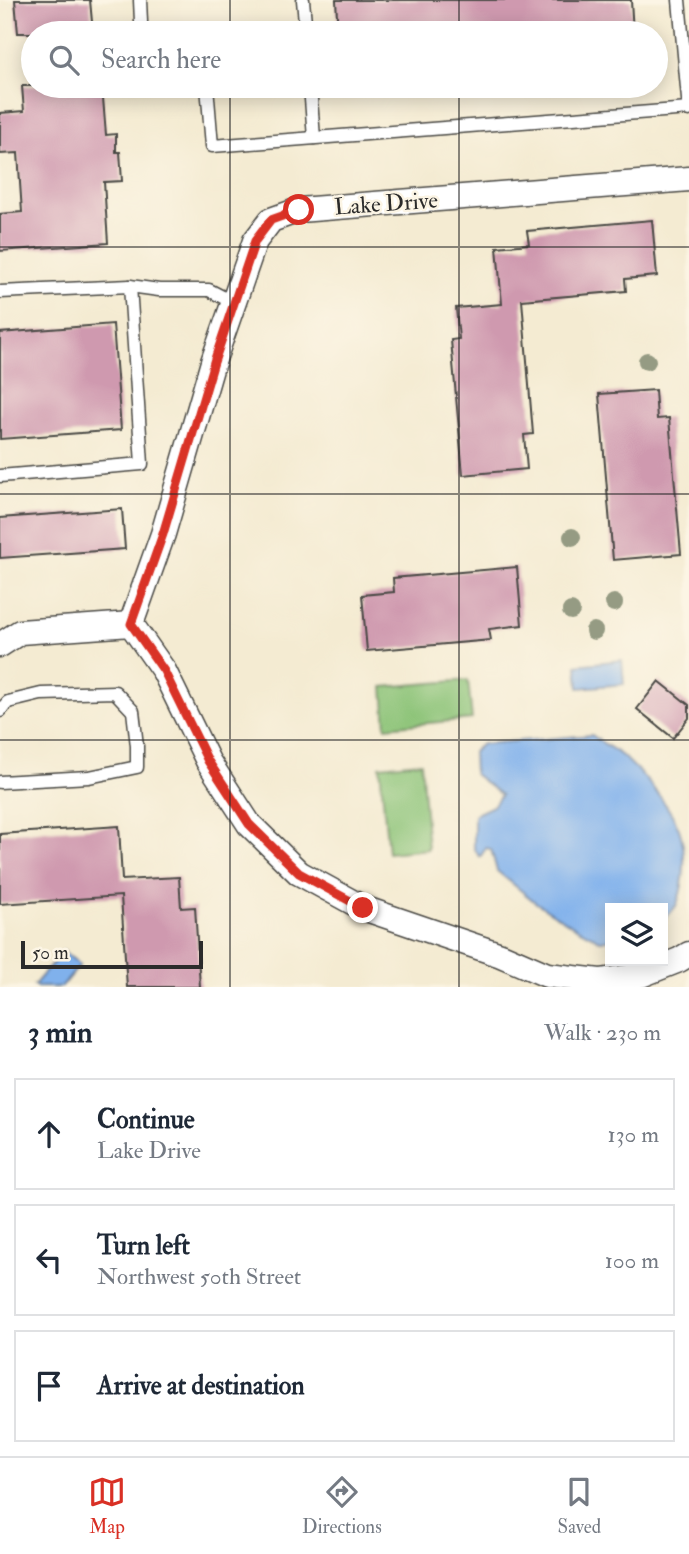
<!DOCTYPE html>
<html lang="en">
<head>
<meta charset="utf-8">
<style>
  body { margin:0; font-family:"IM FELL Double Pica",serif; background:#f2f2f3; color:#1f2937 }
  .controls { position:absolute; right:21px; bottom:21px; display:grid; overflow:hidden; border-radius:0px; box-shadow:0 4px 18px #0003 }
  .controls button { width:63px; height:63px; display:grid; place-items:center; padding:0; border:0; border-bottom:2px solid #e0e1e3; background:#fff; color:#1f2937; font:35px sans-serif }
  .scale { position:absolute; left:21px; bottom:18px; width:182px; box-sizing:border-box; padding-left:7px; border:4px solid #2b2b2b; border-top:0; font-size:19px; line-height:24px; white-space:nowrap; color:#2b2b2b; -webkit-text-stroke:5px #fcf5e5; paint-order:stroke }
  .stop { position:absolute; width:21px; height:21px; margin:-16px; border:5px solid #d93025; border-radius:50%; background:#fff }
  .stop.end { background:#d93025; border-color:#fff; box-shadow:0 2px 7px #0008 }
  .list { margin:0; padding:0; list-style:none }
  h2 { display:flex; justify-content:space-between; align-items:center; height:91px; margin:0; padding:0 28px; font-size:30px }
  h2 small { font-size:23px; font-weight:400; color:#747a83 }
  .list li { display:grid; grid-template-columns:46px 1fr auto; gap:21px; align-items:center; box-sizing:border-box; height:112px; margin:0 14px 14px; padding:0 14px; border:2px solid #e0e1e3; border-radius:0px }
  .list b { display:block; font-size:26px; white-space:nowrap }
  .list p { margin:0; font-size:23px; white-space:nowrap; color:#747a83 }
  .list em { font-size:23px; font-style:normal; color:#747a83 }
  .icon { flex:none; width:38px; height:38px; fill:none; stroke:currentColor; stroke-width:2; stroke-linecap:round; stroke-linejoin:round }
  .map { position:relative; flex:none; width:689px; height:987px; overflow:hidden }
  .search { position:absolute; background:#fff; box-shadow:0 4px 18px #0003; left:21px; right:21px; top:21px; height:77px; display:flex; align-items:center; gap:18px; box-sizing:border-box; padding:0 24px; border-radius:38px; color:#747a83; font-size:26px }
  .sheet { height:469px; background:#fff }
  nav { display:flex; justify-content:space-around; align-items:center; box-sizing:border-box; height:98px; border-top:2px solid #e0e1e3; background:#fff; font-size:19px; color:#747a83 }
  nav a { display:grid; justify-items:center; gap:4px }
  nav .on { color:#d93025 }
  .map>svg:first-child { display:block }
</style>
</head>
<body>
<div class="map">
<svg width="689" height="987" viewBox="0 0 689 987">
  <rect width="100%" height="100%" fill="#fcf5e5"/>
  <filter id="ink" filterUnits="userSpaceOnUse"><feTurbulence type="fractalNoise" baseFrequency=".0143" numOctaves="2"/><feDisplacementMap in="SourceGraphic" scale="14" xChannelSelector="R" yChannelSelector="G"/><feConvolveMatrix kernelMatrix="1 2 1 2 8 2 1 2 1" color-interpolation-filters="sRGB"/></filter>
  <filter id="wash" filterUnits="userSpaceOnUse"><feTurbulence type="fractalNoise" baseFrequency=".00686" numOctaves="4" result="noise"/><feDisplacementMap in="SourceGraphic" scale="28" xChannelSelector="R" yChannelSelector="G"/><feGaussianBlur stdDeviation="1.57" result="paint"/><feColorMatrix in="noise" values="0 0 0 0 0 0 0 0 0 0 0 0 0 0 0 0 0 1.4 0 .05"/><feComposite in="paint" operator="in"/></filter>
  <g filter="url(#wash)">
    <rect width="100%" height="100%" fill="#f4ebd2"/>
    <g fill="#8bc377" stroke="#5b7751" stroke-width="2">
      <path d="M468 680 472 719 386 727 383 687Z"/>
      <path d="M421 762 428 849 388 853 380 766Z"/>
    </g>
    <g fill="#80b1ec" stroke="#566e8c" stroke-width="2">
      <path d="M622 660 624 684 579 688 577 665Z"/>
      <path d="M592 735C604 745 620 752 631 764 647 779 671 808 679 829 687 851 685 882 677 904 674 910 667 916 663 921V908H610V940H600L578 929 535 902 497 871 491 849 486 848 480 857 474 849V815L493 806 501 795 474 774 473 752 482 744Z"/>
      <path d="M63 951 80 965 62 987H37L34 985Z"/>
    </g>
    <g id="blocks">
      <g fill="#cf99af">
        <path d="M15 0H90L93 33H18Z"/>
        <path d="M336 0H631L633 33H338Z"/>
        <path d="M22 86H102L106 135 116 134V152H120L122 181 104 182 108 243 0 251V214L22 212 18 153 0 154V113L24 111Z"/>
        <path d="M652 220 657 276 625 279 626 291 522 300 533 434 524 435 527 469 463 475 451 340 459 339 456 308 502 304 497 247 529 244 527 231Z"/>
        <path d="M113 324 121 430 0 439V333Z"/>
        <path d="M655 390 657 419 669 418 681 554 613 560 599 394Z"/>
        <path d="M122 509 125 549 0 558V518Z"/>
        <path d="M517 567 522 625 489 629 491 640 367 651 362 595 394 592 393 578Z"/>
        <path d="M659 681 689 705V718L673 738 637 709Z"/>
        <path d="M119 826 122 880 179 877 181 908 195 907 200 987H127L121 896 0 904V834Z"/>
      </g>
    </g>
  </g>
  <g filter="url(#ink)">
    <use href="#blocks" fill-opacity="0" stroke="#494844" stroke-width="2"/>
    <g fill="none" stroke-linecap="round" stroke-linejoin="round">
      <g stroke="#494844" stroke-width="15">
        <g id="lane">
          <path d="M140 0 141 22"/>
          <path d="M303 0 306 33"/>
          <path d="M679 0 689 110"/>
          <path d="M207 86 212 146 689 109"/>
          <path d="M310 86 314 138"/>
          <path d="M0 292 130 286 159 290H209L234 303"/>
          <path d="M0 476 142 464 130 286"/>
          <path d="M0 711 8 702 41 694 115 692 133 711 137 746V767L89 777 0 782"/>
        </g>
      </g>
      <g stroke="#494844" stroke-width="27">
        <g id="street">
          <path d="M131 624 163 534 213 362 255 241 271 220 299 210 689 179"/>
          <path d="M131 624 164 671 208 761 249 824 299 873 363 908 501 955 547 975 600 981 641 975 679 960 689 954"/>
          <path d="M0 645 20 632 131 624"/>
        </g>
      </g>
      <use href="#lane" stroke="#fff" stroke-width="12"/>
      <use href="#street" stroke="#fff" stroke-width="24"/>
    </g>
    <g fill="#959b83">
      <circle cx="647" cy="361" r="9"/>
      <circle cx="572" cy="537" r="9"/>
      <circle cx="614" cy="603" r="9"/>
      <circle cx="571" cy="611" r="9"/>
      <circle cx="594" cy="631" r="9"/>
    </g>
  </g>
  <g fill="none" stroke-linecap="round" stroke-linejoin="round" filter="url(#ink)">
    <path stroke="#d93025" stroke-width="9" d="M299 210 271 220 255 241 214 362 163 534 131 624 164 671 208 761 249 824 299 873 363 908"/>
  </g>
  <path fill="none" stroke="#2b2b2b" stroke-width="2" stroke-opacity="0.55" d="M230 0V33M459 0V33M230 86V987M459 86V987M0 247H689M0 494H689M0 740H689"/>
  <g text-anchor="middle" stroke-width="5" stroke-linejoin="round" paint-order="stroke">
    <g font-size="23" fill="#2b2b2b" stroke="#fcf5e5">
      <text transform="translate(386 203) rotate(-4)" y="8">Lake Drive</text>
    </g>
  </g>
</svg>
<div class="controls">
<button><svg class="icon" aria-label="layers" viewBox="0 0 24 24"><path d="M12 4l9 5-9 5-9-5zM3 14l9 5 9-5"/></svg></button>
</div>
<div class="scale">50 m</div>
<div class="stop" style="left:299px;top:210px"></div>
<div class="stop end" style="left:363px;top:908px"></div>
<div class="search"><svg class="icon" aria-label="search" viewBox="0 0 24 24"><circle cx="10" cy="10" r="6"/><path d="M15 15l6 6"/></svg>Search here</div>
</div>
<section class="sheet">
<h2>3 min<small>Walk · 230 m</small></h2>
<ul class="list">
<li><svg class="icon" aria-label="ahead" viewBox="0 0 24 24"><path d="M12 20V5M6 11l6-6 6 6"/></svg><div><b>Continue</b><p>Lake Drive</p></div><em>130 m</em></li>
<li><svg class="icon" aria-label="left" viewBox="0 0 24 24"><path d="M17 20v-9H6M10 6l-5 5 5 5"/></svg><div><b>Turn left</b><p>Northwest 50th Street</p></div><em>100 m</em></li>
<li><svg class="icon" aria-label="arrive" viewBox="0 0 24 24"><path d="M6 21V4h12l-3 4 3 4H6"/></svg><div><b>Arrive at destination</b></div></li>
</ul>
</section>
<nav>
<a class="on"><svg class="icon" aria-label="map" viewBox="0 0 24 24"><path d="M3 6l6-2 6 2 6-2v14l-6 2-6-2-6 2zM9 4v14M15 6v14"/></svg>Map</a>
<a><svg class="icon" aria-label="directions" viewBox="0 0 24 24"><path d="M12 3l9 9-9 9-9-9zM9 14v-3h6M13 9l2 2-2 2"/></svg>Directions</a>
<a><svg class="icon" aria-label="saved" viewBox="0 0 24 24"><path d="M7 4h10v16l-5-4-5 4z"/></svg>Saved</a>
</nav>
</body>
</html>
